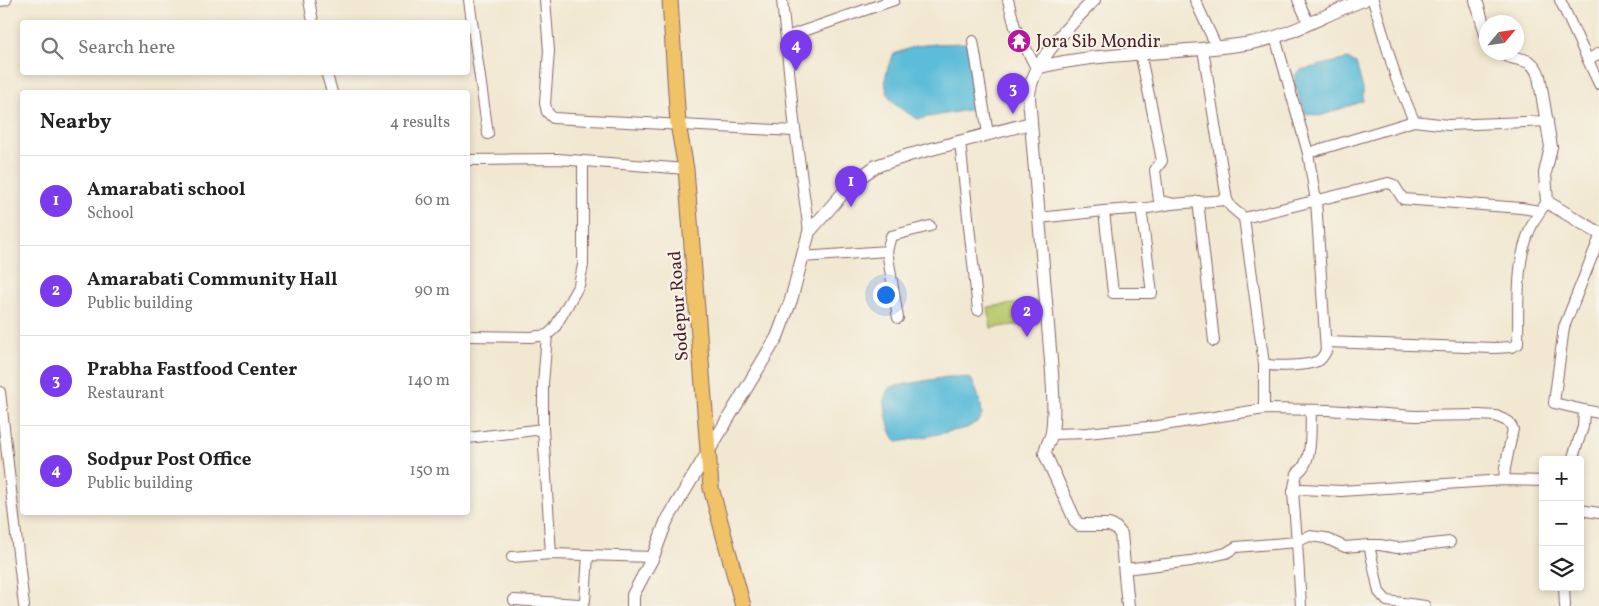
<!DOCTYPE html>
<html lang="en">
<head>
<meta charset="utf-8">
<style>
  body { margin:0; font-family:Vollkorn,serif; background:#f6f6f6; color:#222 }
  .controls { position:absolute; right:15px; bottom:15px; display:grid; overflow:hidden; border-radius:5px; box-shadow:0 2px 8px #0003 }
  .controls button { width:45px; height:45px; display:grid; place-items:center; padding:0; border:0; border-bottom:1px solid #e0e0e0; background:#fff; color:#222; font:25px sans-serif }
  .compass { position:absolute; left:1479px; top:15px; width:45px; height:45px; border-radius:50%; background:#fff; box-shadow:0 2px 8px #0003; rotate:61deg }
  .you { position:absolute; left:885px; top:294px; width:18px; height:18px; margin:-12px; border:4px solid #fff; border-radius:50%; background:#1a73e8; box-shadow:0 0 0 8px #1a73e833 }
  .badge { display:grid; place-items:center; width:32px; height:32px; border-radius:50%; background:#7c3aed; color:#fff; font-size:16px; font-weight:700 }
  .pin { position:absolute; translate:-50% -41px; filter:drop-shadow(0 1px 2px #0008) }
  .pin::after { content:''; position:absolute; top:26px; width:18px; height:15px; background:inherit; clip-path:polygon(0 0,100% 0,50% 100%) }
  .list { margin:0; padding:0; list-style:none }
  h2 { display:flex; justify-content:space-between; align-items:center; height:65px; margin:0; padding:0 20px; font-size:21px }
  h2 small { font-size:16px; font-weight:400; color:#767676 }
  .list li { display:grid; grid-template-columns:32px 1fr auto; gap:15px; align-items:center; box-sizing:border-box; height:90px; padding:0 20px; border-top:1px solid #e0e0e0 }
  .list b { display:block; font-size:19px; white-space:nowrap }
  .list p { margin:0; font-size:16px; white-space:nowrap; color:#767676 }
  .list em { font-size:16px; font-style:normal; color:#767676 }
  .icon { flex:none; width:28px; height:28px; fill:none; stroke:currentColor; stroke-width:2; stroke-linecap:round; stroke-linejoin:round }
  .map { position:relative; flex:none; width:1599px; height:606px; overflow:hidden }
  .search { position:absolute; background:#fff; box-shadow:0 2px 8px #0003; left:20px; top:20px; width:450px; height:55px; display:flex; align-items:center; gap:12px; box-sizing:border-box; padding:0 18px; border-radius:5px; color:#767676; font-size:19px }
  .panel { position:absolute; background:#fff; box-shadow:0 2px 8px #0003; left:20px; top:90px; width:450px; height:425px; border-radius:5px }
  .map>svg:first-child { display:block }
</style>
</head>
<body>
<div class="map">
<svg width="1599" height="606" viewBox="0 0 1599 606">
  <rect width="100%" height="100%" fill="#f7f3e8"/>
  <filter id="ink" filterUnits="userSpaceOnUse"><feTurbulence type="fractalNoise" baseFrequency=".02" numOctaves="2"/><feDisplacementMap in="SourceGraphic" scale="10" xChannelSelector="R" yChannelSelector="G"/><feConvolveMatrix kernelMatrix="1 2 1 2 8 2 1 2 1" color-interpolation-filters="sRGB"/></filter>
  <filter id="wash" filterUnits="userSpaceOnUse"><feTurbulence type="fractalNoise" baseFrequency=".0096" numOctaves="4" result="noise"/><feDisplacementMap in="SourceGraphic" scale="20" xChannelSelector="R" yChannelSelector="G"/><feGaussianBlur stdDeviation="1.12" result="paint"/><feColorMatrix in="noise" values="0 0 0 0 0 0 0 0 0 0 0 0 0 0 0 0 0 1.4 0 .05"/><feComposite in="paint" operator="in"/></filter>
  <g filter="url(#wash)">
    <rect width="100%" height="100%" fill="#f2e8d1"/>
    <path fill="#b7c96c" stroke="#80744c" d="M1037 301 1039 322 991 328 988 307Z"/>
    <g fill="#5bbcd9" stroke="#526e82">
      <path d="M965 43 970 50 979 92 973 109 918 119C911 115 895 106 891 100 881 84 886 69 894 54L915 46 936 44Z"/>
      <path d="M1347 59 1356 63 1363 89V101L1320 116 1305 113 1294 81 1296 74 1301 70Z"/>
      <path d="M947 377H960L971 379 975 386 981 405 982 415 978 421 967 428 898 442C889 436 884 408 885 397 885 393 888 390 890 387Z"/>
    </g>
  </g>
  <g filter="url(#ink)">
    <g fill="none" stroke-linecap="round" stroke-linejoin="round">
      <g stroke="#856565" stroke-width="12">
        <g id="minor">
          <path d="M309 0 313 22"/>
          <path d="M469 0 488 134"/>
          <path d="M545 0 549 51 545 103 547 112 553 118 795 131"/>
          <path d="M782 0 794 121 809 232"/>
          <path d="M1008 0 1015 27 1036 68"/>
          <path d="M1195 0 1217 48"/>
          <path d="M1298 0 1309 24"/>
          <path d="M1373 0 1396 78 1414 121 1448 125 1548 121"/>
          <path d="M1560 0 1599 84"/>
          <path d="M0 1 6 0"/>
          <path d="M786 37 894 0"/>
          <path d="M973 41 988 134"/>
          <path d="M1203 49 1227 200"/>
          <path d="M1140 53 1152 109 1162 161 1155 170 1159 201 1170 203"/>
          <path d="M1588 60 1599 53"/>
          <path d="M326 72 332 92"/>
          <path d="M960 142 978 310"/>
          <path d="M1308 153 1414 121"/>
          <path d="M468 160 558 159 686 169"/>
          <path d="M1198 201 1214 341"/>
          <path d="M1104 211 1113 293H1152L1141 208"/>
          <path d="M1039 218 1104 211 1148 208 1171 204 1227 200 1231 207 1244 218 1388 183 1394 185 1403 199 1521 208 1540 211"/>
          <path d="M1244 218 1264 364"/>
          <path d="M887 251 898 318"/>
          <path d="M802 257 887 251 891 236 930 226"/>
          <path d="M547 335 543 384V429L551 554"/>
          <path d="M468 336 531 337 547 335 554 329 579 285 583 265V162"/>
          <path d="M1326 342 1494 348 1512 347 1518 344C1519 297 1513 244 1544 206"/>
          <path d="M0 392 24 606"/>
          <path d="M1264 409V364C1277 367 1306 366 1318 361 1322 359 1324 355 1326 351L1316 201 1308 153 1275 37"/>
          <path d="M1584 410 1554 403 1564 327 1599 239"/>
          <path d="M1052 434 1087 433 1158 426 1264 409 1328 410 1415 416 1479 415 1496 416 1509 422 1513 429 1505 468 1504 480"/>
          <path d="M468 438 543 429"/>
          <path d="M1572 460 1583 427 1584 410 1599 413"/>
          <path d="M1293 492 1297 473C1314 463 1310 428 1311 410"/>
          <path d="M1580 510 1599 513"/>
          <path d="M1369 545H1380L1397 548 1450 542"/>
          <path d="M512 557 551 554 653 557"/>
          <path d="M1125 569 1191 561 1226 553 1236 547 1297 542 1293 492 1302 489 1341 491 1504 480 1543 481"/>
          <path d="M1564 587 1565 606"/>
          <path d="M514 600 579 604 583 603 585 600 588 555"/>
          <path d="M1301 606 1297 542 1309 536 1325 538 1345 547 1369 545 1379 592 1387 601 1425 606"/>
        </g>
      </g>
      <g stroke="#856565" stroke-width="14">
        <g id="tertiary">
          <path d="M1476 0 1486 34"/>
          <path d="M1501 52C1517 64 1531 53 1539 76L1551 147 1545 173 1547 202 1599 233"/>
          <path d="M1036 68C1106 50 1180 55 1251 43 1292 36 1326 13 1364 0"/>
          <path d="M1031 123 1052 373C1053 392 1055 412 1052 432 1051 440 1045 446 1045 454L1076 522 1079 525H1109L1116 528 1121 534 1128 606"/>
          <path d="M633 606V595L653 557 666 522 777 337 791 300 809 232 851 184 876 166 909 155 1031 123C1031 114 1029 105 1029 96 1031 62 1071 24 1094 0"/>
        </g>
      </g>
      <g stroke="#856565" stroke-width="17">
        <path id="primary" d="M670 0 678 124 686 169 711 488 743 606"/>
      </g>
      <use href="#minor" stroke="#fff" stroke-width="10"/>
      <use href="#tertiary" stroke="#fff" stroke-width="12"/>
      <use href="#primary" stroke="#f0c369" stroke-width="15"/>
    </g>
  </g>
  <defs>
    <g id="temple-disc" transform="scale(1.25)"><circle r="9.5" fill="#b5179e" stroke="#f7f3e8"/><path d="M0-6L5-2H3V0L6.5 2.5H4V6H1.5V3h-3V6H-4V2.5H-6.5L-3 0V-2H-5Z" fill="#fff"/></g>
  </defs>
  <g fill-rule="evenodd">
    <use href="#temple-disc" x="1019" y="41"/>
  </g>
  <g text-anchor="middle" stroke-width="4" stroke-linejoin="round" paint-order="stroke">
    <g font-size="18" fill="#4a1f2b" stroke="#f7f3e8" text-anchor="start">
      <text x="1036" y="47">Jora Sib Mondir</text>
    </g>
    <g font-size="18" fill="#4a1f2b" stroke="#f7f3e8">
      <text transform="translate(678 306) rotate(-94)" y="6">Sodepur Road</text>
    </g>
  </g>
</svg>
<div class="controls">
<button>+</button>
<button>−</button>
<button><svg class="icon" aria-label="layers" viewBox="0 0 24 24"><path d="M12 4l9 5-9 5-9-5zM3 14l9 5 9-5"/></svg></button>
</div>
<svg class="compass" viewBox="-18 -18 36 36"><path d="M0-13l5 13h-10z" fill="#e53935"/><path d="M0 13l5-13h-10z" fill="#767676"/></svg>
<div class="you"></div>
<div class="pin badge" style="left:851px;top:207px">1</div>
<div class="pin badge" style="left:1027px;top:337px">2</div>
<div class="pin badge" style="left:1013px;top:114px">3</div>
<div class="pin badge" style="left:796px;top:71px">4</div>
<div class="search"><svg class="icon" aria-label="search" viewBox="0 0 24 24"><circle cx="10" cy="10" r="6"/><path d="M15 15l6 6"/></svg>Search here</div>
<section class="panel">
<h2>Nearby<small>4 results</small></h2>
<ul class="list">
<li><span class="badge">1</span><div><b>Amarabati school</b><p>School</p></div><em>60 m</em></li>
<li><span class="badge">2</span><div><b>Amarabati Community Hall</b><p>Public building</p></div><em>90 m</em></li>
<li><span class="badge">3</span><div><b>Prabha Fastfood Center</b><p>Restaurant</p></div><em>140 m</em></li>
<li><span class="badge">4</span><div><b>Sodpur Post Office</b><p>Public building</p></div><em>150 m</em></li>
</ul>
</section>
</div>
</body>
</html>
